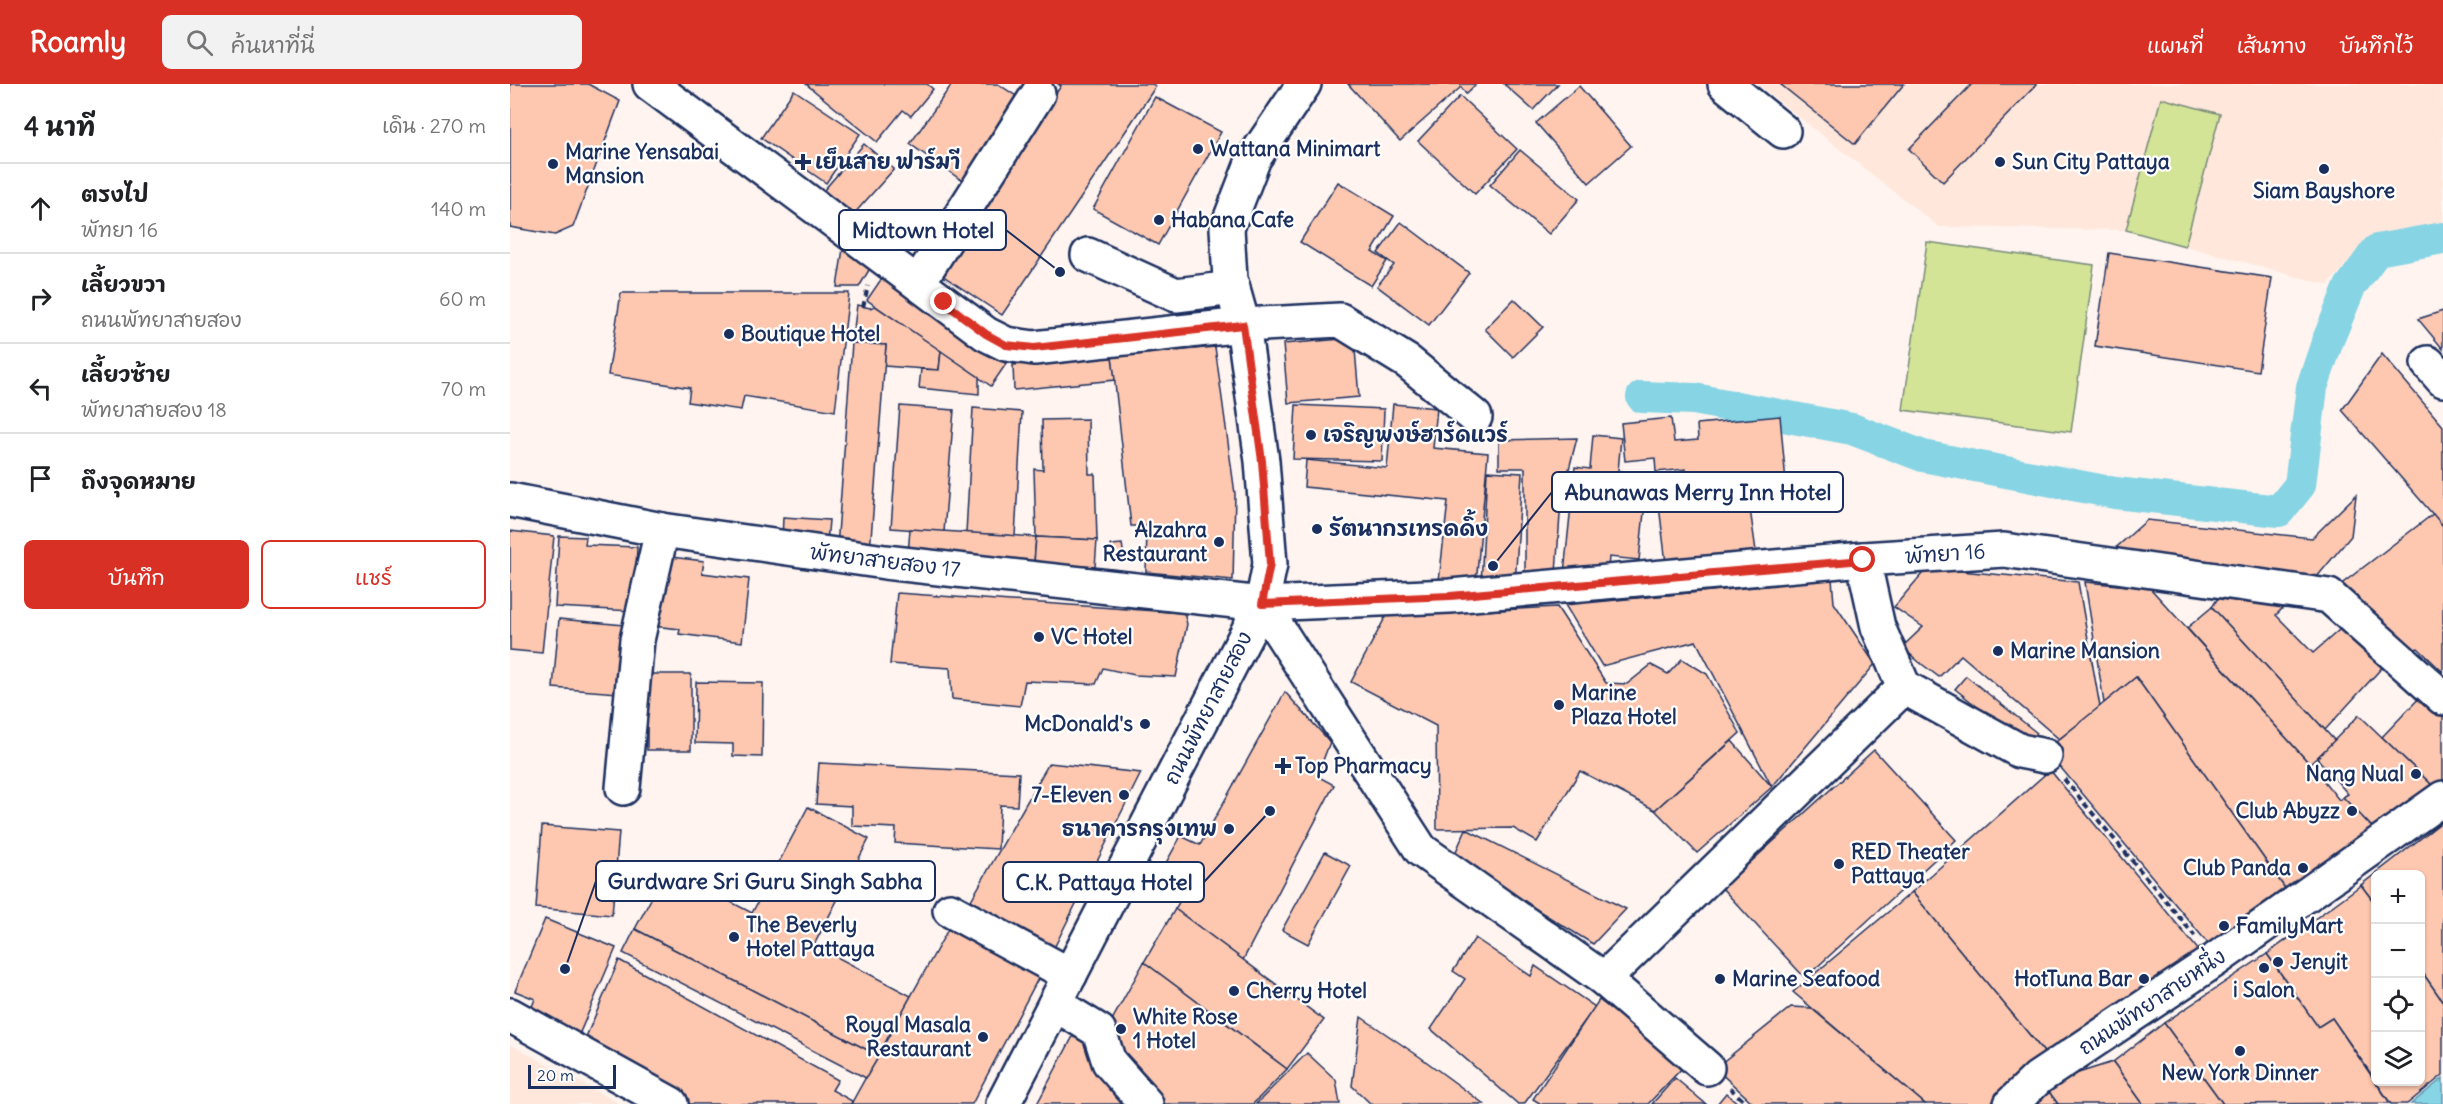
<!DOCTYPE html>
<html lang="th">
<head>
<meta charset="utf-8">
<style>
  body { margin:0; font-family:Delius,"Playpen Sans Thai",sans-serif; background:#f2f2f2; color:#202124 }
  .controls { position:absolute; right:18px; bottom:18px; display:grid; overflow:hidden; border-radius:9px; box-shadow:0 2px 4px #0004 }
  .controls button { width:54px; height:54px; display:grid; place-items:center; padding:0; border:0; border-bottom:2px solid #e0e0e0; background:#fff; color:#202124; font:30px sans-serif }
  .scale { position:absolute; left:18px; bottom:15px; width:88px; box-sizing:border-box; padding-left:6px; border:3px solid #1b2f5e; border-top:0; font-size:16px; line-height:21px; white-space:nowrap; color:#1b2f5e; -webkit-text-stroke:4px #fff; paint-order:stroke }
  .stop { position:absolute; width:18px; height:18px; margin:-14px; border:4px solid #d93025; border-radius:50%; background:#fff }
  .stop.end { background:#d93025; border-color:#fff; box-shadow:0 2px 6px #0008 }
  .list { margin:0; padding:0; list-style:none }
  h2 { display:flex; justify-content:space-between; align-items:center; height:78px; margin:0; padding:0 24px; font-size:26px }
  h2 small { font-size:20px; font-weight:400; color:#757577 }
  .list li { display:grid; grid-template-columns:39px 1fr auto; gap:18px; align-items:center; box-sizing:border-box; height:90px; padding:0 24px; border-top:2px solid #e0e0e0 }
  .list b { display:block; font-size:22px; white-space:nowrap }
  .list p { margin:0; font-size:20px; white-space:nowrap; color:#757577 }
  .list em { font-size:20px; font-style:normal; color:#757577 }
  .actions { display:flex; gap:12px; padding:18px 24px }
  .actions a { flex:1; padding:14px 0; border:2px solid #d93025; border-radius:9px; text-align:center; font-size:21px; color:#d93025 }
  .actions .main { background:#d93025; color:#fff }
  .icon { flex:none; width:33px; height:33px; fill:none; stroke:currentColor; stroke-width:2; stroke-linecap:round; stroke-linejoin:round }
  .map { position:relative; flex:none; width:1933px; height:1020px; overflow:hidden }
  header { display:flex; align-items:center; gap:36px; box-sizing:border-box; height:84px; padding:0 30px; background:#d93025; color:#fff }
  header strong { font-size:28px }
  nav { display:flex; gap:33px; margin-inline-start:auto; font-size:21px }
  .search { width:420px; height:54px; background:#f2f2f2; display:flex; align-items:center; gap:15px; box-sizing:border-box; padding:0 21px; border-radius:9px; color:#757577; font-size:22px }
  main { display:flex }
  aside { flex:1; background:#fff }
  .map>svg:first-child { display:block }
</style>
</head>
<body>
<header>
<strong>Roamly</strong>
<div class="search"><svg class="icon" aria-label="search" viewBox="0 0 24 24"><circle cx="10" cy="10" r="6"/><path d="M15 15l6 6"/></svg>ค้นหาที่นี่</div>
<nav><a>แผนที่</a><a>เส้นทาง</a><a>บันทึกไว้</a></nav>
</header>
<main>
<aside>
<h2>4 นาที<small>เดิน · 270 m</small></h2>
<ul class="list">
<li><svg class="icon" aria-label="ahead" viewBox="0 0 24 24"><path d="M12 20V5M6 11l6-6 6 6"/></svg><div><b>ตรงไป</b><p>พัทยา 16</p></div><em>140 m</em></li>
<li><svg class="icon" aria-label="right" viewBox="0 0 24 24"><path d="M7 20v-9h11M14 6l5 5-5 5"/></svg><div><b>เลี้ยวขวา</b><p>ถนนพัทยาสายสอง</p></div><em>60 m</em></li>
<li><svg class="icon" aria-label="left" viewBox="0 0 24 24"><path d="M17 20v-9H6M10 6l-5 5 5 5"/></svg><div><b>เลี้ยวซ้าย</b><p>พัทยาสายสอง 18</p></div><em>70 m</em></li>
<li><svg class="icon" aria-label="arrive" viewBox="0 0 24 24"><path d="M6 21V4h12l-3 4 3 4H6"/></svg><div><b>ถึงจุดหมาย</b></div></li>
</ul>
<div class="actions"><a class="main">บันทึก</a><a>แชร์</a></div>
</aside>
<div class="map">
<svg width="1933" height="1020" viewBox="0 0 1933 1020">
  <rect width="100%" height="100%" fill="#fff4ef"/>
  <filter id="ink" filterUnits="userSpaceOnUse"><feTurbulence type="fractalNoise" baseFrequency=".0167" numOctaves="2"/><feDisplacementMap in="SourceGraphic" scale="12" xChannelSelector="R" yChannelSelector="G"/><feConvolveMatrix kernelMatrix="1 2 1 2 8 2 1 2 1" color-interpolation-filters="sRGB"/></filter>
  <g filter="url(#ink)">
    <g fill="#ffe7dc">
      <path d="M1247 0H1933V140L1856 158 1818 201 1675 162 1710 30 1651 14 1616 146 1429 143Z"/>
      <path d="M0 960 110 1020H0Z"/>
    </g>
    <g fill="#d3e497" stroke="#778a7a" stroke-width="1.5">
      <path d="M1651 14 1710 30 1675 162 1616 146Z"/>
      <path d="M1417 158 1584 181 1561 348 1393 326Z"/>
    </g>
    <path fill="#86d4e4" stroke="#5b92ae" stroke-width="1.5" d="M1933 994V1020H1901Z"/>
    <g fill="none" stroke-linecap="round" stroke-linejoin="round">
      <path stroke="#86d4e4" stroke-width="32" d="M1132 313 1184 315 1342 345 1413 372 1605 409 1769 427 1790 401 1802 303 1818 256 1840 203 1867 166 1933 154"/>
    </g>
    <g fill="#fec8b0" stroke="#1b2f5e" stroke-width="1.5">
      <path d="M0 0H78L110 17 63 143 45 151 0 143Z"/>
      <path d="M296 0H417L423 5 401 32 393 26 367 58Z"/>
      <path d="M442 0H488L512 16 454 98 400 60Z"/>
      <path d="M548 0H642L646 2 492 231 426 187 551 2Z"/>
      <path d="M838 0H966L956 10 951 3 890 57Z"/>
      <path d="M994 0H1048L1023 26Z"/>
      <path d="M1270 0H1394L1345 60Z"/>
      <path d="M1462 0H1527L1433 98 1399 65Z"/>
      <path d="M1069 2 1121 62 1079 99 1026 39Z"/>
      <path d="M284 6 350 50 316 99 251 54Z"/>
      <path d="M950 12 1007 65 965 110 908 57Z"/>
      <path d="M645 13 711 48 648 161 583 125Z"/>
      <path d="M354 60 384 85 343 131 314 106Z"/>
      <path d="M1010 66 1069 115 1039 150 980 101Z"/>
      <path d="M828 98 884 132 862 168 877 177 861 202 790 158Z"/>
      <path d="M891 138 959 189 919 241 867 202 884 181 868 169Z"/>
      <path d="M333 165 362 181 349 203H327Z"/>
      <path d="M1599 169 1762 194 1748 287 1585 262Z"/>
      <path d="M372 194 496 280 481 302 357 216Z"/>
      <path d="M111 209H339L325 327 234 312 231 326 178 318 180 304 98 291Z"/>
      <path d="M1004 215 1033 243 1003 273 975 245Z"/>
      <path d="M347 221 360 224 365 222 431 267 429 286 374 282 376 261 342 259Z"/>
      <path d="M1933 227V265L1908 235Z"/>
      <path d="M844 254 849 313 778 319 773 260Z"/>
      <path d="M342 259 376 261 360 467 327 464Z"/>
      <path d="M705 263 725 410 723 496 636 488 637 442H621L602 273Z"/>
      <path d="M431 267 469 293V310L409 304 411 285 429 286Z"/>
      <path d="M1872 270 1933 342V442L1832 326Z"/>
      <path d="M602 273 605 296 504 306 503 281Z"/>
      <path d="M883 320 927 324 923 364 978 369 966 500 929 497 938 417 794 403 796 376 877 384Z"/>
      <path d="M786 321 874 325 872 377 783 375Z"/>
      <path d="M390 322 444 326 434 448 381 444Z"/>
      <path d="M463 324 512 328 505 452 456 449Z"/>
      <path d="M1270 332 1276 398 1233 402V407L1178 413 1176 385 1146 388 1145 374 1115 377 1111 339 1161 334 1164 358 1188 356 1187 340Z"/>
      <path d="M578 335 579 390H585L587 456 526 453 524 385 533 386 532 336Z"/>
      <path d="M1083 351 1111 354 1108 387 1138 390 1129 476 1099 473 1097 493 1054 489 1065 383 1080 385Z"/>
      <path d="M1067 354 1051 416 1046 489H1015V384H989V356Z"/>
      <path d="M977 387 1012 389 1005 501 971 500Z"/>
      <path d="M1174 393 1177 419 1238 411 1246 467 1156 479 1146 397Z"/>
      <path d="M1846 411 1841 452 1806 494 1600 469 1637 436 1802 454Z"/>
      <path d="M1923 430 1933 442V588L1908 564 1899 567 1825 505Z"/>
      <path d="M273 433 319 436 317 459 272 456Z"/>
      <path d="M400 445 526 453 524 479 398 471Z"/>
      <path d="M0 447 44 452 32 569 0 566Z"/>
      <path d="M49 452 76 453 75 461 127 463 124 527 45 523Z"/>
      <path d="M526 453 587 456 585 483 524 479Z"/>
      <path d="M612 460 614 472 602 473 601 461Z"/>
      <path d="M152 472 194 477 192 489 239 495 232 558 169 550 170 545 143 542Z"/>
      <path d="M1417 484 1568 498 1590 623 1549 655 1451 571 1429 593 1409 578 1392 563 1413 543 1384 523Z"/>
      <path d="M1322 495 1324 519 1365 580 1262 703 1186 557 1092 582 1055 521Z"/>
      <path d="M1575 498 1640 504 1800 680 1829 716 1833 713 1865 746 1779 810 1626 593 1594 619Z"/>
      <path d="M387 509 674 529 677 540 666 593 625 591 593 584 586 600 515 597 510 622 442 615 440 584 380 580Z"/>
      <path d="M1710 511 1779 518 1766 531 1803 569 1837 539 1878 577 1815 646 1702 523Z"/>
      <path d="M1047 523 1096 599 1117 600 1141 581 1158 590 1172 575 1197 590 1230 649 1145 726 1070 687 1027 758 1003 744 927 745 926 642 841 598 876 532Z"/>
      <path d="M1702 523 1825 657 1800 680 1677 544Z"/>
      <path d="M49 535 114 541 108 609 43 604Z"/>
      <rect x="137" y="590" width="44" height="76"/>
      <path d="M1456 592 1527 649 1517 662 1445 605Z"/>
      <path d="M1626 593 1779 810 1701 863 1536 666Z"/>
      <path d="M186 598 253 599 252 673 223 672V660L185 659Z"/>
      <path d="M775 608 820 658 807 692 824 701 733 876 665 825 678 803 652 786 671 752 690 761Z"/>
      <path d="M1913 610 1933 630V696L1924 703 1872 653Z"/>
      <path d="M1849 631 1924 703 1865 746 1833 713 1838 710 1807 674Z"/>
      <path d="M1222 657 1262 703 1187 769 1145 726Z"/>
      <path d="M1364 666 1446 756 1295 894 1212 804Z"/>
      <path d="M309 679 509 689 507 722 490 721 488 765 385 759 386 744 342 742V722L306 720Z"/>
      <path d="M539 679 631 689 541 870 460 818Z"/>
      <path d="M1540 686 1690 868 1537 972 1402 808Z"/>
      <path d="M298 723 359 755 304 861 401 912 369 972 125 845 157 785 242 829Z"/>
      <path d="M1933 737V918L1910 885V790H1866V821L1851 801Z"/>
      <path d="M32 742 109 748 102 831 26 824Z"/>
      <path d="M956 745 1116 825 1083 860 943 774Z"/>
      <path d="M815 768 841 782 798 860 772 846Z"/>
      <path d="M1851 801 1866 821V997L1822 934 1808 943 1757 870Z"/>
      <path d="M1402 808 1537 972 1480 1020H1415L1283 908Z"/>
      <path d="M665 825 814 936 777 985 634 878Z"/>
      <path d="M35 835 106 864 68 953 18 933 25 915 5 907Z"/>
      <path d="M441 840 532 887 462 1020H341Z"/>
      <path d="M125 845 369 972 356 994 113 869Z"/>
      <path d="M965 854 1021 892 1025 882 1085 923 1014 1020H1008L921 945 955 895 943 887Z"/>
      <path d="M1757 870 1808 943 1822 934 1880 1019 1713 1020 1654 939Z"/>
      <path d="M109 876 328 996 322 1006 342 1017 341 1020H179L73 960Z"/>
      <path d="M634 878 777 985 743 1020H643L639 1016 645 1001 596 947Z"/>
      <path d="M1910 885 1933 918V991L1897 1020H1881L1866 998H1910Z"/>
      <path d="M1089 916 1174 982 1138 1020H1031L1023 1015Z"/>
      <path d="M1281 923 1301 924 1415 1020H1244L1205 984Z"/>
      <path d="M851 933 910 973 974 1020H861L842 1002Z"/>
      <path d="M1654 939 1713 1020H1633L1603 978Z"/>
      <path d="M568 943 626 1020H527Z"/>
      <path d="M797 969 826 996 830 1020H746Z"/>
      <path d="M1603 978 1633 1020H1548L1539 1008 1562 991Z"/>
      <path d="M1165 994 1196 1020H1142Z"/>
      <path d="M1539 1008 1548 1020H1526Z"/>
      <path d="M1216 1009 1229 1020H1207Z"/>
    </g>
    <g fill="none" stroke-linecap="round" stroke-linejoin="round">
      <g stroke="#1b2f5e" stroke-width="38">
        <g id="minor">
          <path d="M140 0 476 250 496 260 524 264 733 241 830 236 898 278 965 333"/>
          <path d="M1215 0 1273 47"/>
          <path d="M578 171 666 211 723 204"/>
          <path d="M408 199 528 10"/>
          <path d="M1918 279 1933 296"/>
          <path d="M0 416 152 446 375 478 752 520 940 512 1353 475 1494 466 1819 512 1933 614"/>
          <path d="M752 520 911 766 1094 895 1197 984"/>
          <path d="M1394 603 1510 667 1535 672"/>
          <path d="M113 704 127 556 152 446"/>
          <path d="M440 826 560 891"/>
          <path d="M1094 895 1394 603 1368 543 1353 475"/>
          <path d="M545 920 589 947 599 978 636 1020"/>
          <path d="M0 931 161 1020"/>
          <path d="M1501 1020 1528 994 1705 876 1933 714"/>
        </g>
      </g>
      <g stroke="#1b2f5e" stroke-width="38">
        <path id="major" d="M493 1020 752 520 760 480 752 377 733 241 720 195 717 144 744 74 794 0"/>
      </g>
      <g stroke="#1b2f5e" stroke-width="4" stroke-dasharray="6 4.5" stroke-linecap="butt">
        <path d="M353 223 358 202"/>
        <path d="M1554 695 1685 852"/>
        <path d="M1220 1004 1237 1020"/>
      </g>
      <use href="#minor" stroke="#fff" stroke-width="33"/>
      <use href="#major" stroke="#fff" stroke-width="33"/>
    </g>
  </g>
  <g fill="none" stroke-linecap="round" stroke-linejoin="round" filter="url(#ink)">
    <path stroke="#d93025" stroke-width="8" d="M434 218 476 250 496 261 524 264 733 241 752 377 760 480 752 520 940 512 1353 476"/>
  </g>
  <g fill="#1b2f5e" stroke="#fff" stroke-width="2">
    <circle cx="688" cy="65" r="6"/>
    <path d="M290 69h6v6h6v6h-6v6h-6v-6h-6v-6h6z"/>
    <circle cx="1490" cy="78" r="6"/>
    <circle cx="43" cy="80" r="6"/>
    <circle cx="1814" cy="85" r="6"/>
    <circle cx="649" cy="136" r="6"/>
    <circle cx="219" cy="250" r="6"/>
    <circle cx="801" cy="351" r="6"/>
    <circle cx="807" cy="445" r="6"/>
    <circle cx="709" cy="458" r="6"/>
    <circle cx="529" cy="553" r="6"/>
    <circle cx="1488" cy="567" r="6"/>
    <circle cx="1049" cy="621" r="6"/>
    <circle cx="635" cy="640" r="6"/>
    <path d="M770 673h6v6h6v6h-6v6h-6v-6h-6v-6h6z"/>
    <circle cx="1906" cy="690" r="6"/>
    <circle cx="614" cy="711" r="6"/>
    <circle cx="1842" cy="727" r="6"/>
    <circle cx="719" cy="745" r="6"/>
    <circle cx="1329" cy="780" r="6"/>
    <circle cx="1793" cy="784" r="6"/>
    <circle cx="1714" cy="842" r="6"/>
    <circle cx="224" cy="853" r="6"/>
    <circle cx="1768" cy="878" r="6"/>
    <circle cx="1754" cy="884" r="6"/>
    <circle cx="1210" cy="895" r="6"/>
    <circle cx="1634" cy="895" r="6"/>
    <circle cx="724" cy="907" r="6"/>
    <circle cx="611" cy="945" r="6"/>
    <circle cx="473" cy="953" r="6"/>
    <circle cx="1730" cy="967" r="6"/>
  </g>
  <g text-anchor="middle" stroke-width="4.5" stroke-linejoin="round" paint-order="stroke">
    <g font-size="21" font-weight="bold" fill="#1b2f5e" stroke="#fff" text-anchor="start">
      <text x="700" y="72">Wattana Minimart</text>
      <text x="55" y="75">Marine Yensabai<tspan x="55" dy="24">Mansion</tspan></text>
      <text x="305" y="85">เย็นสาย ฟาร์มาี</text>
      <text x="1502" y="85">Sun City Pattaya</text>
      <text x="1814" y="114" text-anchor="middle">Siam Bayshore</text>
      <text x="661" y="143">Habana Cafe</text>
      <text x="231" y="257">Boutique Hotel</text>
      <text x="813" y="358">เจริญพงษ์ฮาร์ดแวร์</text>
      <text x="819" y="452">รัตนากรเทรดดิ้ง</text>
      <text x="697" y="453" text-anchor="end">Alzahra<tspan x="697" dy="24">Restaurant</tspan></text>
      <text x="541" y="560">VC Hotel</text>
      <text x="1500" y="574">Marine Mansion</text>
      <text x="1061" y="616">Marine<tspan x="1061" dy="24">Plaza Hotel</tspan></text>
      <text x="623" y="647" text-anchor="end">McDonald's</text>
      <text x="785" y="689">Top Pharmacy</text>
      <text x="1894" y="697" text-anchor="end">Nang Nual</text>
      <text x="602" y="718" text-anchor="end">7-Eleven</text>
      <text x="1830" y="734" text-anchor="end">Club Abyzz</text>
      <text x="707" y="752" text-anchor="end">ธนาคารกรุงเทพ</text>
      <text x="1341" y="775">RED Theater<tspan x="1341" dy="24">Pattaya</tspan></text>
      <text x="1781" y="791" text-anchor="end">Club Panda</text>
      <text x="236" y="848">The Beverly<tspan x="236" dy="24">Hotel Pattaya</tspan></text>
      <text x="1726" y="849">FamilyMart</text>
      <text x="1780" y="885">Jenyit</text>
      <text x="1222" y="902">Marine Seafood</text>
      <text x="1622" y="902" text-anchor="end">HotTuna Bar</text>
      <text x="1754" y="913" text-anchor="middle">i Salon</text>
      <text x="736" y="914">Cherry Hotel</text>
      <text x="623" y="940">White Rose<tspan x="623" dy="24">1 Hotel</tspan></text>
      <text x="461" y="948" text-anchor="end">Royal Masala<tspan x="461" dy="24">Restaurant</tspan></text>
      <text x="1730" y="996" text-anchor="middle">New York Dinner</text>
    </g>
    <g font-size="21" fill="#1b2f5e" stroke="#fff">
      <text transform="translate(1435 470) rotate(-4)" y="7">พัทยา 16</text>
      <text transform="translate(375 477) rotate(7)" y="7">พัทยาสายสอง 17</text>
      <text transform="translate(698 624) rotate(-63)" y="7">ถนนพัทยาสายสอง</text>
      <text transform="translate(1642 918) rotate(-34)" y="7">ถนนพัทยาสายหนึ่ง</text>
    </g>
  </g>
  <path fill="none" stroke="#1b2f5e" stroke-width="2" d="M550 188L496 146M983 482L1042 408M55 885L86 797M760 727L694 798"/>
  <g fill="#1b2f5e" stroke="#fff" stroke-width="2">
    <circle cx="550" cy="188" r="6"/>
    <circle cx="983" cy="482" r="6"/>
    <circle cx="55" cy="885" r="6"/>
    <circle cx="760" cy="727" r="6"/>
  </g>
  <g fill="#fff" stroke="#1b2f5e" stroke-width="2">
    <rect x="329" y="126" width="167" height="40" rx="6"/>
    <rect x="1042" y="388" width="291" height="40" rx="6"/>
    <rect x="86" y="777" width="339" height="40" rx="6"/>
    <rect x="493" y="778" width="201" height="40" rx="6"/>
  </g>
  <g font-size="22" text-anchor="middle" font-weight="bold" fill="#1b2f5e">
    <text x="413" y="154">Midtown Hotel</text>
    <text x="1188" y="416">Abunawas Merry Inn Hotel</text>
    <text x="255" y="805">Gurdware Sri Guru Singh Sabha</text>
    <text x="594" y="806">C.K. Pattaya Hotel</text>
  </g>
</svg>
<div class="controls">
<button>+</button>
<button>−</button>
<button><svg class="icon" aria-label="locate" viewBox="0 0 24 24"><circle cx="12" cy="12" r="6"/><path d="M12 2v4M12 18v4M2 12h4M18 12h4"/></svg></button>
<button><svg class="icon" aria-label="layers" viewBox="0 0 24 24"><path d="M12 4l9 5-9 5-9-5zM3 14l9 5 9-5"/></svg></button>
</div>
<div class="scale">20 m</div>
<div class="stop" style="left:1353px;top:476px"></div>
<div class="stop end" style="left:434px;top:218px"></div>
</div>
</main>
</body>
</html>
